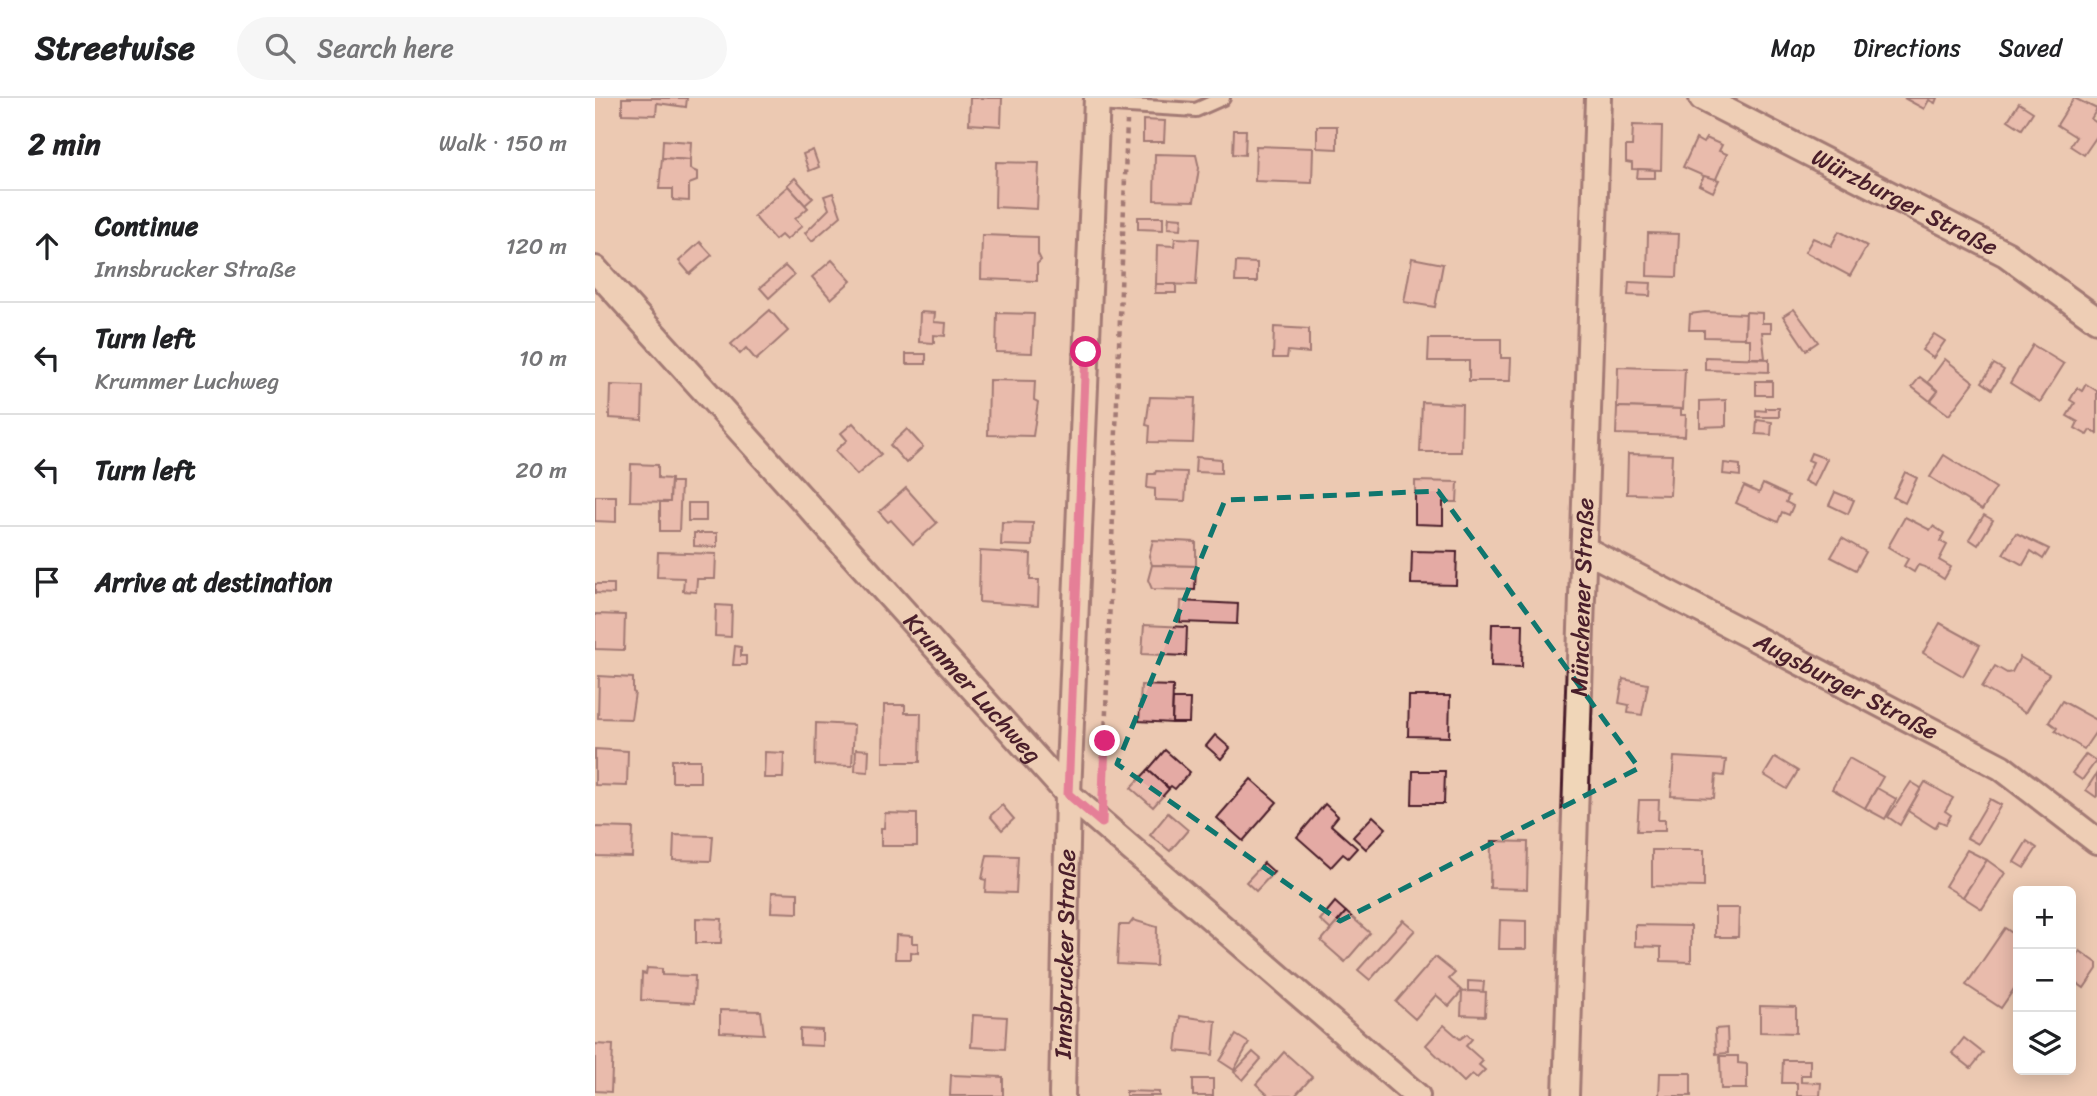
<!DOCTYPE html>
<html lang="en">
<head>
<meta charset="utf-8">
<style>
  body { margin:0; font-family:Sriracha,sans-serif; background:#f6f6f6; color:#202124 }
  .controls { position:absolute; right:21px; bottom:21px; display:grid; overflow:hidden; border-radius:10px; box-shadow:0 4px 18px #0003 }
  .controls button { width:63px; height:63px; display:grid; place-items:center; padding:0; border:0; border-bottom:2px solid #e0e0e0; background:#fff; color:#202124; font:35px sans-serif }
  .stop { position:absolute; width:21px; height:21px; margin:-16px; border:5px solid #db2777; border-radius:50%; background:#fff }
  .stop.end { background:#db2777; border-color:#fff; box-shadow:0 2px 7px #0008 }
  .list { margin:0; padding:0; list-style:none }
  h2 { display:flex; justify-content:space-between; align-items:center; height:91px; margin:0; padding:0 28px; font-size:30px }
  h2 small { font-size:23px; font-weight:400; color:#757577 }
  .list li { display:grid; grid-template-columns:46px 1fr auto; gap:21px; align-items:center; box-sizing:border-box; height:112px; padding:0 28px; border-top:2px solid #e0e0e0 }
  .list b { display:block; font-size:26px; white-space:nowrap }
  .list p { margin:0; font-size:23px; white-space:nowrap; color:#757577 }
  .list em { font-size:23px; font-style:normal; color:#757577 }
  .icon { flex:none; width:38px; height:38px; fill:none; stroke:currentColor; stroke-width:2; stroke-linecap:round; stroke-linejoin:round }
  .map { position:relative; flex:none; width:1502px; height:998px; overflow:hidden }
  header { display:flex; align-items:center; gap:42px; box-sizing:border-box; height:98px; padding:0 35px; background:#fff; border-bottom:2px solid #e0e0e0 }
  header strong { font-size:33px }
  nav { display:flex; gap:38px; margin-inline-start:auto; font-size:24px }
  .search { width:490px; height:63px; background:#f6f6f6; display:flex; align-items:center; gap:18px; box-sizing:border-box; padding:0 24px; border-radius:38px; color:#757577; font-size:26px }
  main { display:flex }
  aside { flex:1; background:#fff }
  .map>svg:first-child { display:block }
</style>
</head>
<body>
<header>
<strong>Streetwise</strong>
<div class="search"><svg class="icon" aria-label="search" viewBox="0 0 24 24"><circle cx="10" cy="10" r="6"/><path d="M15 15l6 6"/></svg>Search here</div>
<nav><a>Map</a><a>Directions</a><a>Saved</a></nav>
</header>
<main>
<aside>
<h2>2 min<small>Walk · 150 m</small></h2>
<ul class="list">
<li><svg class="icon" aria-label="ahead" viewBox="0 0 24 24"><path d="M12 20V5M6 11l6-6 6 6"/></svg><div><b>Continue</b><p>Innsbrucker Straße</p></div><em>120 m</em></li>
<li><svg class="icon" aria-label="left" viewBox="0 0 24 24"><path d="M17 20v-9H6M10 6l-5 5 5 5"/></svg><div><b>Turn left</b><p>Krummer Luchweg</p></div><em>10 m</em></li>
<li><svg class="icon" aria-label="left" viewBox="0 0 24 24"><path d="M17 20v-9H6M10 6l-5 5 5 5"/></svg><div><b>Turn left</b></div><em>20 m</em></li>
<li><svg class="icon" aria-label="arrive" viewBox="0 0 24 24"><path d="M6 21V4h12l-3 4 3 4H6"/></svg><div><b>Arrive at destination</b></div></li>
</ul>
</aside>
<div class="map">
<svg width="1502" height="998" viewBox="0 0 1502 998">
  <rect width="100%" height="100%" fill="#ecc9b2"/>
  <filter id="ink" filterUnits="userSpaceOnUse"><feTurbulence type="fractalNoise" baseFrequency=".0143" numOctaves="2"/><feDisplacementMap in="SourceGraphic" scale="14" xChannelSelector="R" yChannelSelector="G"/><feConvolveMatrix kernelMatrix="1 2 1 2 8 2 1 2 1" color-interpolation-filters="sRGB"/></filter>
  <g filter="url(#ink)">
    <g fill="#e4aaa4" stroke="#4a1f2b" stroke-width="2">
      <path d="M27 0H92L91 9 62 5 61 17 27 16Z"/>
      <path d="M375 0H407L406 28 374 26Z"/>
      <path d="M1309 0H1342L1340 5 1334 2 1329 11Z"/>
      <path d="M1479 0 1502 11 1496 21 1502 25V38L1489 57 1475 48 1481 39 1462 27Z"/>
      <path d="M1424 5 1438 14 1427 31 1413 22Z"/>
      <path d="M548 22 570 23 569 44H548Z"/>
      <path d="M1038 27 1067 28 1066 72 1037 71V65L1031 64V48H1037Z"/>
      <path d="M722 28H742V51L722 50Z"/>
      <path d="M639 32H651L650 57 638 56Z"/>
      <path d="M1111 40 1127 47 1124 53 1132 56 1120 83 1088 69 1101 41 1108 45Z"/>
      <path d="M68 42 96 44 95 62 67 60Z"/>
      <path d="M661 48 718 50 717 85 660 83Z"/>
      <path d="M218 52 224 69 214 73 208 56Z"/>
      <path d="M560 56 601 57 604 70 599 103 559 102Z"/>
      <path d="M67 60 95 62V71L102 74V83L94 86V103L78 102V91H64Z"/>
      <path d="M401 64 444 65 442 111 400 109Z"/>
      <path d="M1043 71 1060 72V80H1042Z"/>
      <path d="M1109 78 1124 82 1118 94 1104 87Z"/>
      <path d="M200 80 218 100 210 107 192 87Z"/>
      <path d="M193 88 213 110 200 121 207 128 191 142 186 137 180 142 159 118Z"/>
      <path d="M238 95 246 118 217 143 210 135 234 111 229 98Z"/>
      <path d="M543 119H568V132L543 131Z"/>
      <path d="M574 119 587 120 586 131 573 130Z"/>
      <path d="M1244 133 1272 148 1255 178 1210 154 1218 140 1236 148Z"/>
      <path d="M1053 135 1084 136 1082 179 1052 178Z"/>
      <path d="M387 137 443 139V156L446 162 442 166V183L386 181Z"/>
      <path d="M580 140 604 141 601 187 561 186 562 147 579 148Z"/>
      <path d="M105 144 117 157 95 176 84 163Z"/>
      <path d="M817 160 848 166 840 209 809 204Z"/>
      <path d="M237 162 256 183 236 201 217 179Z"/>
      <path d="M641 164 662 165V184H640Z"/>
      <path d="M190 168 199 177 174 200 165 190Z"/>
      <path d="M1034 184 1056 185 1055 198 1033 197Z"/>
      <path d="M561 186H581V195H560Z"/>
      <path d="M1199 211 1223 244 1211 252 1188 218Z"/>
      <path d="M175 212 193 233 161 262 151 250 145 256 136 246Z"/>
      <path d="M325 214 340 215 339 224 351 225 350 238 339 237V245L324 244Z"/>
      <path d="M1110 214 1151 216 1150 240 1109 239V232H1094L1095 216Z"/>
      <path d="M1151 214 1167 215V225H1176V234H1167L1170 260H1155V241H1150Z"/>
      <path d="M402 215 439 216 437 255 401 254Z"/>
      <path d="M679 229 714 231V255L693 253 692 260H678Z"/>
      <path d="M1339 236 1350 243 1338 260 1327 252Z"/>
      <path d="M834 241H906V260H916L915 283H874V263H833Z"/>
      <path d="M1438 247 1469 266 1445 304 1415 285Z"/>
      <rect x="311" y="256" width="20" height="10"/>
      <path d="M1110 259 1174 261V274L1110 272Z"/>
      <path d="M1350 261 1379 284 1354 317 1335 303 1343 293 1333 284Z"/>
      <path d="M1399 266 1409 272 1397 291 1387 284Z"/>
      <path d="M1023 269 1090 271 1088 311 1022 309Z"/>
      <path d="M1325 279 1343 293 1335 303 1317 289Z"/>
      <path d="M394 282 440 283 439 302 443 304 438 338 393 337Z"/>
      <rect x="1161" y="283" width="16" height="14"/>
      <path d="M1491 286 1502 293V336L1495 332 1492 337 1480 330 1483 324 1472 318 1480 305 1475 302 1482 290 1487 293Z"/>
      <path d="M15 287 48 288 47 322 14 320Z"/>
      <path d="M555 299 600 300 598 345 554 344 555 328 551 327Z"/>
      <path d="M1131 302V328L1105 329V303Z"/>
      <path d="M827 304 867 306 866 354H825Z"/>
      <path d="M1022 309 1086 311V317H1091L1090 338 1021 336Z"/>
      <path d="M1171 310H1184V319H1161V312L1171 313Z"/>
      <path d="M1162 322 1177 324 1176 337 1161 336Z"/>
      <path d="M258 325 286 356 262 377 240 353 252 342 246 335Z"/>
      <path d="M312 331 328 349 311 365 295 347Z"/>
      <path d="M1216 355 1232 361 1219 388 1209 383 1218 364 1213 362Z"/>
      <path d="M1033 356 1077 357 1075 397 1032 396Z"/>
      <path d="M1349 357 1401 390 1387 412 1335 379Z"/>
      <path d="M601 359 626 361V375L600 374Z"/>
      <path d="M1129 365 1145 367V378L1128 376Z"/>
      <path d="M36 366 63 367V380L76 381 75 404 35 403Z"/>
      <path d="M561 373 592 374 590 403 560 402V391L552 390 553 376H560Z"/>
      <path d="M1310 374 1322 380 1310 405 1298 399Z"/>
      <path d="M820 383 863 384 862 404H848V427L820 426Z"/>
      <path d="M76 384H86L84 433H65V404H75Z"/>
      <path d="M1168 386 1194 398 1191 404 1198 408 1194 417 1187 414 1183 424 1141 405 1149 388 1164 395Z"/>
      <path d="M311 390 342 425 318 446 296 422 293 424 284 414Z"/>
      <path d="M1240 394 1259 402 1253 416 1234 407Z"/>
      <path d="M0 398H21V424L0 423Z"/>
      <rect x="93" y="405" width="18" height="18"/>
      <path d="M1389 417 1398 422 1383 447 1374 441Z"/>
      <path d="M1310 419 1335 432 1338 428 1349 435 1345 443 1352 447 1344 462 1356 469 1349 481 1330 469 1323 467 1319 474 1309 468 1313 461 1293 449Z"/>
      <path d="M407 424 438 425 437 448 406 447Z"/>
      <path d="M99 435H122V449L99 448Z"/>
      <path d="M1421 435 1454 451 1448 461 1436 453 1428 467 1408 456Z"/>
      <path d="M1247 440 1271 454 1261 472 1236 459Z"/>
      <path d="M558 442 601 444V468L557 467 554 458Z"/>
      <path d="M385 453 436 456 435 482H444L443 508 384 504Z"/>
      <path d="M817 453 862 454 861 487 816 486Z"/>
      <path d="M63 454 121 456 120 481H102L101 494 88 493 89 480 62 479Z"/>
      <path d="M557 467 601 468 600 492 557 491 553 482Z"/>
      <path d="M0 486H19V496L0 495Z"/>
      <path d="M586 503 643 506 642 526 585 524Z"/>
      <path d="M121 507 137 508 136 539 120 538Z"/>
      <path d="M0 516 30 517 29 552 0 551Z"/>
      <path d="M1345 525 1385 547 1368 578 1328 555Z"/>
      <path d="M897 526H928L927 569 896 568Z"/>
      <path d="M549 527 592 529 591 558 547 556Z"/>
      <path d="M140 548 146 549V558H151V567H138Z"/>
      <path d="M1425 559 1454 576 1430 615 1387 589 1400 568 1412 575 1417 574Z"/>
      <path d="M4 578 38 580V594L40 595 36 621 3 620Z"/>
      <path d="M1028 581 1053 586 1047 617 1033 615 1034 607 1024 605Z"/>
      <path d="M546 587 578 588 577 625 544 623Z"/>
      <path d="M814 598H855L854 639 813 638Z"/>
      <path d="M578 601H595L594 625H577Z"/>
      <path d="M1467 603 1502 622V632L1489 651 1460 633 1462 630 1454 624Z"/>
      <path d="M289 607H310V615H326L325 664H288Z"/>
      <path d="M221 625 259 627 257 668 220 667Z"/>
      <path d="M620 637 635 650 626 661 611 648Z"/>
      <path d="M0 651 33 653 32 688 0 687Z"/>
      <path d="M261 651 274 652 273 674 260 673Z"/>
      <path d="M570 652 595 674 580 691 576 688 574 690 553 672Z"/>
      <path d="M170 654 189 655 188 680H169Z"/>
      <path d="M1491 656 1501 663 1487 682 1477 675Z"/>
      <path d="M1079 659 1131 662 1129 678 1121 677 1119 700 1076 698Z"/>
      <path d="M1180 659 1203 673 1192 691 1169 677Z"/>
      <path d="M1254 660 1288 679 1270 710 1237 691Z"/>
      <rect x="77" y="662" width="28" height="22"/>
      <path d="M553 672 574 691 558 709 536 690Z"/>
      <path d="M818 673H850L849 706H817Z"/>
      <path d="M1502 675V698L1501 699 1491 692Z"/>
      <path d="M656 681 682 704 648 743 622 720Z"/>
      <path d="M1316 684 1326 690 1305 727 1293 719Z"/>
      <path d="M1330 684 1358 700 1350 713 1356 717 1351 726 1344 723 1340 730 1313 713Z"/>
      <path d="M1282 690 1301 701 1290 721 1270 710Z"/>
      <path d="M1395 701 1406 707 1383 746 1372 740Z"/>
      <path d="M1044 702H1064L1063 722H1070V733H1042Z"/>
      <path d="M730 706 743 718 736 727 762 750 753 760 748 756 736 769 702 739Z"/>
      <path d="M407 707 419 721 407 732 395 718Z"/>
      <path d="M290 715 322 716V748H286V730H289Z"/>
      <path d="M573 715 593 732 575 753 555 737Z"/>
      <path d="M778 718 791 730 771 751 758 739Z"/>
      <path d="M0 729 38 730 37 759 0 758Z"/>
      <path d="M79 737 118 738 116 763 78 762Z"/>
      <path d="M896 743 933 744 932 791 895 790Z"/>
      <path d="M1432 743 1442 750 1429 770 1419 764Z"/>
      <path d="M1057 752H1109V789L1057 788Z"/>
      <path d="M1372 752 1392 762 1368 799 1350 788Z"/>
      <path d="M392 757 423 758 421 795 390 794 391 782 387 781Z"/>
      <path d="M1392 762 1410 775 1387 811 1368 799Z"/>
      <path d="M669 765 679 774 661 793 651 784Z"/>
      <path d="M177 794 203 795V815L176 814Z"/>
      <path d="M740 804 751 814 736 832 725 822Z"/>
      <path d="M1120 810H1144L1143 839H1120Z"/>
      <path d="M751 814 775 835 750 864 726 843Z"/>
      <path d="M101 820 127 821 126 845H101Z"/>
      <path d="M538 822 562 829 561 868 522 866 524 827H534Z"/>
      <path d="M808 822 820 832 775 882 763 872Z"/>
      <path d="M905 822 931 823V851H904Z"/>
      <path d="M1040 827 1096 828V864L1066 863V849L1040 848Z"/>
      <path d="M1410 830 1423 839V885L1406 910 1371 887Z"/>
      <path d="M301 837 317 838V845H323V855L316 854V861H300Z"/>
      <path d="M1485 853 1502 865V871L1489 890 1476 881V867Z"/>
      <path d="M840 859 860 875 854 881 867 893 854 908 841 897 820 921 801 904Z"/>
      <path d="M52 870 67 871V877L100 878 99 905 46 902 47 875 51 876Z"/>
      <path d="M873 883 889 884 888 894 873 893Z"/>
      <path d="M873 893 891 894 890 918 866 917 867 894Z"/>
      <path d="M1165 908 1201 909V935L1165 934Z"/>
      <path d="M125 912 166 913 169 936 125 934Z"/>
      <path d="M378 917 412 919 410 951 376 949Z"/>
      <path d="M585 918 621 923 618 957 581 953Z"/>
      <path d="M849 927 865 941 872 936 877 941 871 948 888 963 884 967 890 972 882 980 877 976 869 984 831 947Z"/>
      <path d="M1132 930 1133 955 1121 956 1120 931Z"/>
      <path d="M205 931 227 932V948L205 947Z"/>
      <path d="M641 937 654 945 639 972 625 963Z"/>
      <path d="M1369 940 1388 955 1376 970 1357 955Z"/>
      <path d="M0 946 18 947 16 994 0 993Z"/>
      <path d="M658 954 666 961 648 982 639 974Z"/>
      <path d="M689 954 717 979 700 998H674L661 986Z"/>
      <path d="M1125 958H1143V965L1152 966V991H1126Z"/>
      <path d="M1188 962H1215V977H1206V984L1226 985 1225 998H1202V985H1187Z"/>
      <path d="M1065 975H1096V998H1064Z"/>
      <path d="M356 977 408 979V998H355Z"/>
      <rect x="598" y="981" width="20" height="17"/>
      <path d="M531 993 564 994V998H531Z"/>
    </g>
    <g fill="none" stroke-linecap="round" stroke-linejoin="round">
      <g stroke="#4a1f2b" stroke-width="18">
        <path id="lane" d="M501 6 601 12 628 0"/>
      </g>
      <g stroke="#4a1f2b" stroke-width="30">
        <g id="street">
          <path id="s1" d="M1107 0 1411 156 1502 222"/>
          <path id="s2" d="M0 171 473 696 822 998"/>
          <path id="s3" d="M989 451 1406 669 1502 743"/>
          <path id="s4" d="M467 998 473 696 502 0"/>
          <path id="s5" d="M971 998 1003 0"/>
        </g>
      </g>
      <path stroke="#4a1f2b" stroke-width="4.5" stroke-dasharray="5 5" stroke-linecap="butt" d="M508 697 532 23"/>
      <use href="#lane" stroke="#f0d6b8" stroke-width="12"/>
      <use href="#street" stroke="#f0d6b8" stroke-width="24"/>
    </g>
  </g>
  <g fill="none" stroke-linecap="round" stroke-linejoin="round" filter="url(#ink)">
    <path stroke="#db2777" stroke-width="9" d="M491 254 473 696 507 725 510 643"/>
  </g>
  <path d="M0 0H1502V998H0ZM843 393 1044 670 745 823 522 666 630 402Z" fill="#ecc9b2" fill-opacity=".55" fill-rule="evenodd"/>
  <path fill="none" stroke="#0f766e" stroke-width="5" stroke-dasharray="14 9" stroke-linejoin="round" d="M843 393 1044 670 745 823 522 666 630 402Z"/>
  <g text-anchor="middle" stroke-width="6" stroke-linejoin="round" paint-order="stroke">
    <g font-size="24" fill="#4a1f2b" stroke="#f0d6b8">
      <text dy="8" stroke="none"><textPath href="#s1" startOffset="228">Würzburger Straße</textPath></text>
      <text dy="8" stroke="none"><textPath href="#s5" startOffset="499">Münchener Straße</textPath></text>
      <text dy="8" stroke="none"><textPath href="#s3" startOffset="296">Augsburger Straße</textPath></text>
      <text dy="8" stroke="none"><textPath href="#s2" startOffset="564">Krummer Luchweg</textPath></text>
      <text dy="8" stroke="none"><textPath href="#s4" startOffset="142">Innsbrucker Straße</textPath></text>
    </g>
  </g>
</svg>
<div class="controls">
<button>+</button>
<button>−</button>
<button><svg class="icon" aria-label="layers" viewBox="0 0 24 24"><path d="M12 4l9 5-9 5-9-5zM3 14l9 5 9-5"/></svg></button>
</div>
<div class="stop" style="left:491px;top:254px"></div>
<div class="stop end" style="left:510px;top:643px"></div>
</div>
</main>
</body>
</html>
